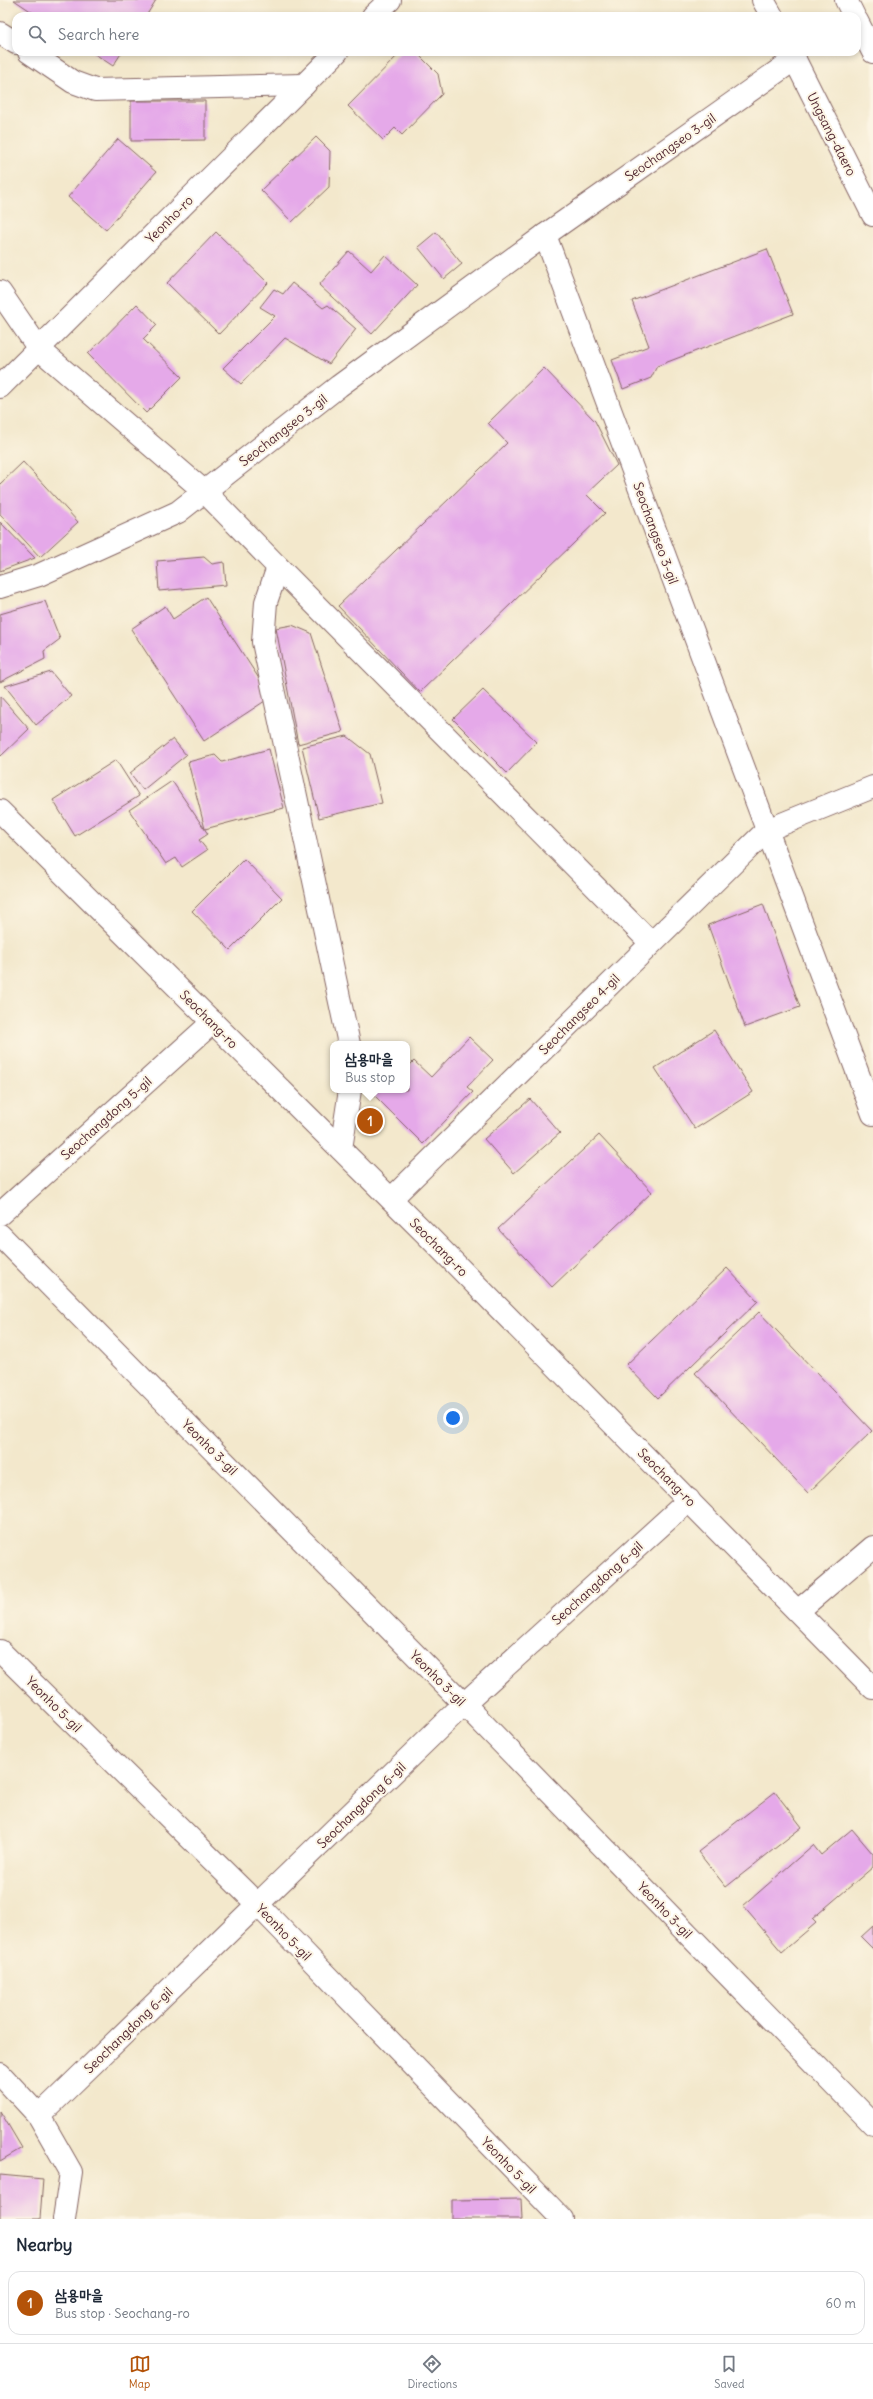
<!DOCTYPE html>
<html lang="en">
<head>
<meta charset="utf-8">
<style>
  body { margin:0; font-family:Delius,"Poor Story",sans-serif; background:#f6f6f7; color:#1f2937 }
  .you { position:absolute; left:453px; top:1418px; width:14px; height:14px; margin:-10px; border:3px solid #fff; border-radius:50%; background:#1a73e8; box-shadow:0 0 0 6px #1a73e833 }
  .badge { display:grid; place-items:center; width:26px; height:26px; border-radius:50%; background:#b45309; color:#fff; font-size:13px; font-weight:700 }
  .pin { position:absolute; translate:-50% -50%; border:2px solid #fff; box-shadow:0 1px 4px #0006 }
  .popup { position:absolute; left:330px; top:1041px; width:80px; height:52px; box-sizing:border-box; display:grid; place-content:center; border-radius:8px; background:#fff; filter:drop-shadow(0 1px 3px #0005); font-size:13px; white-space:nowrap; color:#747a83 }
  .popup b { font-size:15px; color:#1f2937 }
  .popup::after { content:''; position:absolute; left:50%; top:100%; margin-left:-8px; border:8px solid transparent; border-top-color:#fff }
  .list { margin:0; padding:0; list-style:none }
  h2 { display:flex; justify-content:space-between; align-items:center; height:52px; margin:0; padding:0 16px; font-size:17px }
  h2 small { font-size:13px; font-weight:400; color:#747a83 }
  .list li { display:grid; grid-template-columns:26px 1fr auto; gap:12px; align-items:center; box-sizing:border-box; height:64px; margin:0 8px 8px; padding:0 8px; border:1px solid #e0e1e3; border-radius:12px }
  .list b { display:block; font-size:15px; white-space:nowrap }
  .list p { margin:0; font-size:13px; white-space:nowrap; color:#747a83 }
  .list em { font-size:13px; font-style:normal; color:#747a83 }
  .icon { flex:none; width:22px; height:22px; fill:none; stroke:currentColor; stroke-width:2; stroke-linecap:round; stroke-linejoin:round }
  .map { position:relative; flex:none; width:873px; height:2219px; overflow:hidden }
  .search { position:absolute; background:#fff; box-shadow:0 2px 6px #0003; left:12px; right:12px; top:12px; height:44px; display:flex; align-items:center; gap:10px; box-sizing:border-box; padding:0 14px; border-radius:12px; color:#747a83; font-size:15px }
  .sheet { height:124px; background:#fff }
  nav { display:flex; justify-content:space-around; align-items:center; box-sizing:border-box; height:56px; border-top:1px solid #e0e1e3; background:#fff; font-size:11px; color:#747a83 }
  nav a { display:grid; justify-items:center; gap:2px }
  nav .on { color:#b45309 }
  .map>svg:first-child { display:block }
</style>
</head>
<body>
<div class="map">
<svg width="873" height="2219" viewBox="0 0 873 2219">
  <rect width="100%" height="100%" fill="#fcf5e5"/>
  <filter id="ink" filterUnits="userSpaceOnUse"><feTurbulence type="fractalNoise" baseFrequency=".025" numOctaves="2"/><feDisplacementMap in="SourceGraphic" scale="8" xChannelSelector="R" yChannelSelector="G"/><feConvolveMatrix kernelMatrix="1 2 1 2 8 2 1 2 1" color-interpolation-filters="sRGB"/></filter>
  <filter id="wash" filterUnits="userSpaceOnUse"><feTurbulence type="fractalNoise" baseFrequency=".012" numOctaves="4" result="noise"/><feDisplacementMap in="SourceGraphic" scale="16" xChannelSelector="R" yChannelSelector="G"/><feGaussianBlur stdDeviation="0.9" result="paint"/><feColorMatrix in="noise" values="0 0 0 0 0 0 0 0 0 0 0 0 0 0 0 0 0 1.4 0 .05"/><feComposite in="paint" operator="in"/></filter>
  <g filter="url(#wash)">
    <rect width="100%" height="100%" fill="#f3e8cc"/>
    <g id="blocks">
      <g fill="#e5a9e9">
        <path d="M14 0H156L146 16H38Z"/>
        <path d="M92 52H122L113 66Z"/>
        <path d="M401 52H416L438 74 442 94 402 135 395 128 383 140 348 106Z"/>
        <path d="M131 101H205V140L131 141Z"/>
        <path d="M316 137 330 151 329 187 292 222 261 190Z"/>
        <path d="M118 139 156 172 106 230 68 197Z"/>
        <path d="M216 232 268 283 219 334 167 283Z"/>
        <path d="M436 232 462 264 444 279 418 247Z"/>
        <path d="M767 249 793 314 657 366 651 378 623 389 612 360 649 346 632 301Z"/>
        <path d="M349 251 371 271 385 255 417 285 372 334 319 285Z"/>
        <path d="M292 283 323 308 328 305 356 329 329 364 285 338 241 384 223 368 275 316 260 307 274 289 283 294Z"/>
        <path d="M137 304 157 325 143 339 182 377 146 413 88 354Z"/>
        <path d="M544 368 595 421 617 465 586 494 605 513 420 692 338 606 507 443 488 423Z"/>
        <path d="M23 462 78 522 40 557 0 514V484Z"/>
        <path d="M0 522 35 558 0 571Z"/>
        <path d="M204 557 212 564 224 562 226 585 159 591 157 561Z"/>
        <path d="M206 597 271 697 204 741 131 629 165 606 173 619Z"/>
        <path d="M45 601 60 639 44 651 45 659 0 682V614Z"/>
        <path d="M292 625 311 633 343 732 298 744 276 628Z"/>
        <path d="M51 672 71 696 36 725 5 686Z"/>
        <path d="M483 690 537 742 507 773 453 719Z"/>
        <path d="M0 696 29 729 1 756 0 755Z"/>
        <path d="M347 736 370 754 382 803 319 818 302 747Z"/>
        <path d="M173 739 186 755 143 790 130 773Z"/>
        <path d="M269 749 284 808 205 829 188 762 215 755 222 762Z"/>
        <path d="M116 760 139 796 75 836 53 800Z"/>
        <path d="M172 781 208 834 199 840 207 850 182 867 176 858 166 864 129 810Z"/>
        <path d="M244 859 282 898 230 950 192 911Z"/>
        <path d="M763 904 800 1007 745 1027 708 925Z"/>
        <path d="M714 1030 753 1092 695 1129 655 1068Z"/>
        <path d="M469 1037 493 1060 467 1087 473 1092 423 1144 369 1090H407V1068L414 1061 431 1077Z"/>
        <path d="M530 1099 560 1133 514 1173 484 1139Z"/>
        <path d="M599 1135 652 1192 552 1287 498 1229Z"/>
        <path d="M727 1268 758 1301 658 1398 626 1365Z"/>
        <path d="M759 1312 872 1431 808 1493 695 1373Z"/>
        <path d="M775 1792 802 1827 726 1887 698 1852Z"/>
        <path d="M852 1829 873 1854V1867L812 1919 816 1923 782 1952 743 1906 813 1845 821 1855Z"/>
        <path d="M873 1926V1949L861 1937Z"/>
        <path d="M0 2111 22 2148 0 2161Z"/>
        <path d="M0 2175 43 2179 40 2219H0Z"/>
        <path d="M521 2199 522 2219H452V2200Z"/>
      </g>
    </g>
  </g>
  <g filter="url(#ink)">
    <use href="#blocks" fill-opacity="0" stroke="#856563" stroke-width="1"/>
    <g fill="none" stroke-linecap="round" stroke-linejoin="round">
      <g stroke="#856563" stroke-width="24">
        <g id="street">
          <path d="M0 33 16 43"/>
          <path d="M29 52 73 82 95 90 304 85"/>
          <path d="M545 235 873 1114"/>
          <path d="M0 292 39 349 205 492 278 567 266 602 263 642 349 1044"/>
          <path d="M278 567 651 943"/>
          <path d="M0 587 39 575 178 512 339 386 545 235 795 59"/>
          <path d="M341 1149 350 1090"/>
          <path d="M391 1199 767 830 873 787"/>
          <path d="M0 1214 213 1022"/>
          <path d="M0 1235 464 1704 873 2124"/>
          <path d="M798 1611 873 1547"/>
          <path d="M0 1651 258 1905 562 2219"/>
          <path d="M0 2074 39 2116 71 2172 64 2219"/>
          <path d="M39 2116 464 1704 689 1500"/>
        </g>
      </g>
      <g stroke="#856563" stroke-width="24">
        <g id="secondary">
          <path d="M763 0 772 16"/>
          <path d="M846 0 854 16"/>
          <path d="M373 16 390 0"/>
          <path d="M857 21 873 52"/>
          <path d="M791 52 873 215"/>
          <path d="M0 387 337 52"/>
          <path d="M0 811 426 1234 873 1688"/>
        </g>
      </g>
      <use href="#street" stroke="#fff" stroke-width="22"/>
      <use href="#secondary" stroke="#fff" stroke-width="22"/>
    </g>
  </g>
  <g text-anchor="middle" stroke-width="4" stroke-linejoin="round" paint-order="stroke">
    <g font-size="13" fill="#4a1f2b" stroke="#fcf5e5">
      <text transform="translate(832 134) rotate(63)" y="5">Ungsang-daero</text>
      <text transform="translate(670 147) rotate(-35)" y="5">Seochangseo 3-gil</text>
      <text transform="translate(169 219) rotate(-45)" y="5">Yeonho-ro</text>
      <text transform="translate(283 430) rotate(-38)" y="5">Seochangseo 3-gil</text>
      <text transform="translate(656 533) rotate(70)" y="5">Seochangseo 3-gil</text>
      <text transform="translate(579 1014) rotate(-45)" y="5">Seochangseo 4-gil</text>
      <text transform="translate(209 1019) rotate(45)" y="5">Seochang-ro</text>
      <text transform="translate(106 1118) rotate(-42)" y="5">Seochangdong 5-gil</text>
      <text transform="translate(439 1247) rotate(45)" y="5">Seochang-ro</text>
      <text transform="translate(210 1447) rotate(45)" y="5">Yeonho 3-gil</text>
      <text transform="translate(667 1477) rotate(45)" y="5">Seochang-ro</text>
      <text transform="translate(597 1583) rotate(-42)" y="5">Seochangdong 6-gil</text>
      <text transform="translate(438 1678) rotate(45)" y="5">Yeonho 3-gil</text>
      <text transform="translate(54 1704) rotate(45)" y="5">Yeonho 5-gil</text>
      <text transform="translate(361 1805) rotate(-44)" y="5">Seochangdong 6-gil</text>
      <text transform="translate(665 1910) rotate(46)" y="5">Yeonho 3-gil</text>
      <text transform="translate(284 1932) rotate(46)" y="5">Yeonho 5-gil</text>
      <text transform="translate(128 2030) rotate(-44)" y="5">Seochangdong 6-gil</text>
      <text transform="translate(509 2165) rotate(46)" y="5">Yeonho 5-gil</text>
    </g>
  </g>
</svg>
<div class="you"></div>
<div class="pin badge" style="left:370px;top:1121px">1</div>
<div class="popup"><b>삼용마을</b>Bus stop</div>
<div class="search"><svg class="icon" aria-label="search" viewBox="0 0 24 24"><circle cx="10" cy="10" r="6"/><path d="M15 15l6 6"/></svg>Search here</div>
</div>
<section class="sheet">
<h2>Nearby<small></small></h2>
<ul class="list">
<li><span class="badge">1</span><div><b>삼용마을</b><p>Bus stop · Seochang-ro</p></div><em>60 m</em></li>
</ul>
</section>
<nav>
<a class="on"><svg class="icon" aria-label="map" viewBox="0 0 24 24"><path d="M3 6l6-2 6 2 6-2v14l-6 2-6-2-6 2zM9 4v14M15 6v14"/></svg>Map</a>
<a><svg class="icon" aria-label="directions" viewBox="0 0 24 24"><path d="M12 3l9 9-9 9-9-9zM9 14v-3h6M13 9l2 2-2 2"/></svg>Directions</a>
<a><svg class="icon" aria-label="saved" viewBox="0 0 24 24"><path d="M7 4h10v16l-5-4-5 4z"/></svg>Saved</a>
</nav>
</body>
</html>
